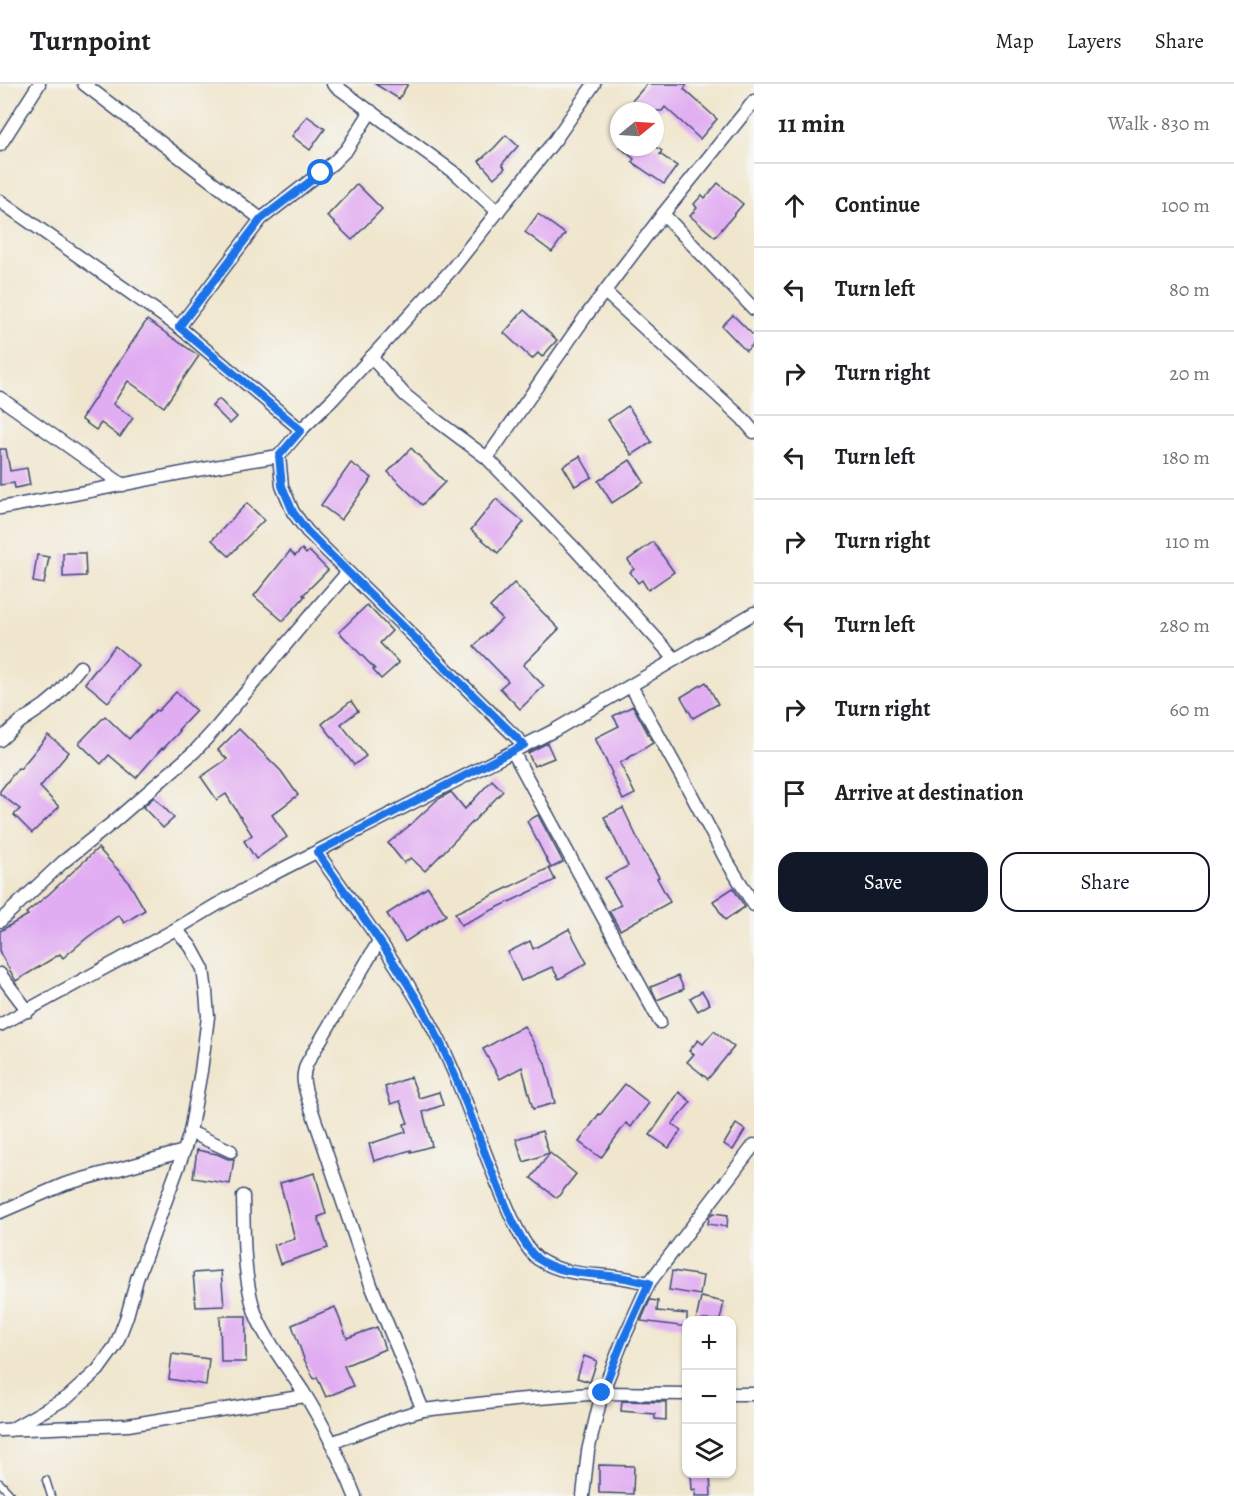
<!DOCTYPE html>
<html lang="en">
<head>
<meta charset="utf-8">
<style>
  body { margin:0; font-family:Alegreya,serif; background:#f2f2f2; color:#202124 }
  .controls { position:absolute; right:18px; bottom:18px; display:grid; overflow:hidden; border-radius:12px; box-shadow:0 2px 4px #0004 }
  .controls button { width:54px; height:54px; display:grid; place-items:center; padding:0; border:0; border-bottom:2px solid #e0e0e0; background:#fff; color:#202124; font:30px sans-serif }
  .compass { position:absolute; left:610px; top:18px; width:54px; height:54px; border-radius:50%; background:#fff; box-shadow:0 2px 4px #0004; rotate:72deg }
  .stop { position:absolute; width:18px; height:18px; margin:-14px; border:4px solid #1a73e8; border-radius:50%; background:#fff }
  .stop.end { background:#1a73e8; border-color:#fff; box-shadow:0 2px 6px #0008 }
  .list { margin:0; padding:0; list-style:none }
  h2 { display:flex; justify-content:space-between; align-items:center; height:78px; margin:0; padding:0 24px; font-size:26px }
  h2 small { font-size:20px; font-weight:400; color:#757577 }
  .list li { display:grid; grid-template-columns:39px 1fr auto; gap:18px; align-items:center; box-sizing:border-box; height:84px; padding:0 24px; border-top:2px solid #e0e0e0 }
  .list b { display:block; font-size:22px; white-space:nowrap }
  .list em { font-size:20px; font-style:normal; color:#757577 }
  .actions { display:flex; gap:12px; padding:18px 24px }
  .actions a { flex:1; padding:14px 0; border:2px solid #111827; border-radius:18px; text-align:center; font-size:21px; color:#111827 }
  .actions .main { background:#111827; color:#fff }
  .icon { flex:none; width:33px; height:33px; fill:none; stroke:currentColor; stroke-width:2; stroke-linecap:round; stroke-linejoin:round }
  .map { position:relative; flex:none; width:754px; height:1412px; overflow:hidden }
  header { display:flex; align-items:center; gap:36px; box-sizing:border-box; height:84px; padding:0 30px; background:#fff; border-bottom:2px solid #e0e0e0 }
  header strong { font-size:28px }
  nav { display:flex; gap:33px; margin-inline-start:auto; font-size:21px }
  main { display:flex }
  aside { flex:1; background:#fff }
  .map>svg:first-child { display:block }
</style>
</head>
<body>
<header>
<strong>Turnpoint</strong>
<nav><a>Map</a><a>Layers</a><a>Share</a></nav>
</header>
<main>
<div class="map">
<svg width="754" height="1412" viewBox="0 0 754 1412">
  <rect width="100%" height="100%" fill="#f6f6f2"/>
  <filter id="ink" filterUnits="userSpaceOnUse"><feTurbulence type="fractalNoise" baseFrequency=".0167" numOctaves="2"/><feDisplacementMap in="SourceGraphic" scale="12" xChannelSelector="R" yChannelSelector="G"/><feConvolveMatrix kernelMatrix="1 2 1 2 8 2 1 2 1" color-interpolation-filters="sRGB"/></filter>
  <filter id="wash" filterUnits="userSpaceOnUse"><feTurbulence type="fractalNoise" baseFrequency=".008" numOctaves="4" result="noise"/><feDisplacementMap in="SourceGraphic" scale="24" xChannelSelector="R" yChannelSelector="G"/><feGaussianBlur stdDeviation="1.35" result="paint"/><feColorMatrix in="noise" values="0 0 0 0 0 0 0 0 0 0 0 0 0 0 0 0 0 1.4 0 .05"/><feComposite in="paint" operator="in"/></filter>
  <g filter="url(#wash)">
    <rect width="100%" height="100%" fill="#f0e6cd"/>
    <g id="blocks">
      <g fill="#e1adf2">
        <path d="M375 0H408L399 15Z"/>
        <path d="M647 0H687L684 5 717 35 700 55 665 23 662 27H623Z"/>
        <path d="M307 32 325 45 310 66 292 52Z"/>
        <path d="M506 51 518 62 502 80 505 84 494 94 479 77 494 64Z"/>
        <path d="M620 63H656L662 67 660 70 677 82 664 100 632 78 634 75Z"/>
        <path d="M718 99 743 120 715 153 690 132 697 124 694 120 702 111 705 114Z"/>
        <path d="M357 100 382 125 352 156 327 132Z"/>
        <path d="M538 130 565 150 552 168 525 148Z"/>
        <path d="M524 226 557 256 542 273 538 269 532 275 504 249Z"/>
        <path d="M733 231 754 252V259L746 267 722 242Z"/>
        <path d="M147 236 199 272 164 323 128 297 113 320 133 334 120 353 101 339 96 346 81 335Z"/>
        <path d="M219 315 237 333 230 340 212 322Z"/>
        <path d="M628 322 652 358 632 371 608 336Z"/>
        <path d="M411 364 445 398 422 421 388 388Z"/>
        <path d="M0 365H6L10 387 27 384 30 401 15 404 14 399 0 401Z"/>
        <path d="M580 372 592 393 575 402 563 382Z"/>
        <path d="M630 376 644 398 612 419 598 397Z"/>
        <path d="M351 379 372 394 341 436 321 421Z"/>
        <path d="M496 415 524 438 498 469 471 446Z"/>
        <path d="M247 419 264 436 229 472 212 456Z"/>
        <path d="M653 458 674 488 648 506 642 496 638 499 630 488 634 485 628 476Z"/>
        <path d="M302 465 306 470 309 467 328 486 303 511 305 512 283 537 254 512 290 467 295 472Z"/>
        <path d="M63 469H85L86 492 63 493Z"/>
        <path d="M37 471 49 473 44 500 33 498Z"/>
        <path d="M514 499 559 545 523 581 544 602 520 625 500 604 508 597 474 562 502 535 490 523Z"/>
        <path d="M367 521 392 547 380 559 399 579 381 595 373 586 375 585 339 548Z"/>
        <path d="M115 562 139 582 108 618 85 599Z"/>
        <path d="M706 598 718 620 693 634 681 613Z"/>
        <path d="M176 608 196 627 178 646 180 647 163 665 162 664 136 694 109 671 101 680 79 659 105 632 129 655 156 626 158 627Z"/>
        <path d="M351 617 358 627 341 640 366 672 354 681 322 640Z"/>
        <path d="M633 622 653 659 620 679 635 710 623 716 611 690 612 689 595 654 619 642 613 632Z"/>
        <path d="M239 645 281 687 298 711 272 731 287 753 256 775 244 757 252 751 226 710 217 716 201 693 227 675 218 666Z"/>
        <path d="M48 651 69 668 40 703 59 723 32 749 14 731 20 725 0 710V707L18 684 20 685Z"/>
        <path d="M547 659 554 674 534 682 528 669Z"/>
        <path d="M492 696 503 707 425 787 411 774 404 779 388 759 409 742 437 716 451 708 465 725Z"/>
        <path d="M154 713 174 734 163 744 143 723Z"/>
        <path d="M623 724 643 766 659 793 657 794 670 818 620 846 609 827 621 821 605 794 628 782 604 733Z"/>
        <path d="M538 731 563 778 551 784 527 737Z"/>
        <path d="M98 764 128 797 145 826 124 839 119 831 88 853 63 874 60 870 16 897 0 869V847L28 831 26 829 49 810Z"/>
        <path d="M549 784 555 796 461 841 455 829Z"/>
        <path d="M428 803 446 831 405 858 387 830Z"/>
        <path d="M733 804 745 823 725 836 713 817Z"/>
        <path d="M569 845 587 879 559 895 552 883 521 897 508 868 530 857 533 865Z"/>
        <path d="M678 892 684 905 657 916 651 903Z"/>
        <path d="M702 907 710 920 698 927 690 914Z"/>
        <path d="M524 942 545 979 555 1019 533 1025 522 983 500 995 483 965Z"/>
        <path d="M714 947 734 963 708 995 687 978 694 970 689 967 698 956 703 960Z"/>
        <path d="M411 993 419 1014 439 1008 443 1021 423 1028 432 1062 411 1068V1066L374 1077 369 1060 406 1048 404 1040 408 1039 400 1017 391 1020 385 1003Z"/>
        <path d="M625 1000 649 1019 631 1043 626 1039 601 1074 579 1058 599 1030 600 1031Z"/>
        <path d="M679 1008 691 1018 672 1040 681 1046 669 1064 650 1051Z"/>
        <path d="M736 1040 745 1046 733 1066 724 1060Z"/>
        <path d="M542 1047 549 1069 524 1078 516 1055Z"/>
        <path d="M197 1066 217 1070 228 1075H234L230 1100 193 1094Z"/>
        <path d="M550 1069 576 1090 557 1114 531 1094Z"/>
        <path d="M315 1089 326 1130 318 1133 328 1164 280 1180 274 1161 295 1155 280 1099Z"/>
        <path d="M713 1129 728 1131 727 1143 708 1140 709 1134Z"/>
        <path d="M221 1187 224 1222 196 1223 193 1189Z"/>
        <path d="M672 1187 703 1192 700 1211 669 1206Z"/>
        <path d="M701 1213 724 1218 720 1236H696Z"/>
        <path d="M650 1216 658 1217 657 1227 687 1230V1243L641 1237Z"/>
        <path d="M335 1223 347 1254 377 1243 385 1265 344 1282 353 1302 326 1313 317 1293 314 1295 304 1275 292 1241Z"/>
        <path d="M220 1232H246V1278H221Z"/>
        <path d="M172 1270 209 1275 206 1301 169 1295Z"/>
        <path d="M584 1272 597 1277 590 1298 577 1294Z"/>
        <path d="M622 1317 666 1318V1336L655 1335V1330L621 1327Z"/>
        <path d="M599 1381 634 1382 633 1410 599 1409Z"/>
        <path d="M691 1389H710L711 1412H695L696 1405 692 1406Z"/>
      </g>
    </g>
  </g>
  <g filter="url(#ink)">
    <use href="#blocks" fill-opacity="0" stroke="#3b4a6f" stroke-width="1.5"/>
    <g fill="none" stroke-linecap="round" stroke-linejoin="round">
      <g stroke="#3b4a6f" stroke-width="9">
        <g id="lane">
          <path d="M46 1396 51 1412"/>
          <path d="M0 1399 12 1412"/>
        </g>
      </g>
      <g stroke="#3b4a6f" stroke-width="15">
        <g id="street">
          <path d="M84 0 261 135"/>
          <path d="M333 0 460 93 498 128"/>
          <path d="M0 61 39 0"/>
          <path d="M0 117 179 243 301 346"/>
          <path d="M663 130 754 225"/>
          <path d="M605 208 742 334 754 348"/>
          <path d="M179 243 261 135 333 79 347 65 371 27"/>
          <path d="M371 273 405 311 432 333 487 374 574 464 675 575"/>
          <path d="M0 314 123 401"/>
          <path d="M279 372 282 402 293 428 307 447 348 488 524 661"/>
          <path d="M487 374 586 232 663 130 754 17"/>
          <path d="M0 424C93 408 185 386 279 372L301 346 333 315 452 185 555 56 594 0"/>
          <path d="M631 602 689 706 725 774 754 821"/>
          <path d="M0 656 20 638 44 622 56 612 80 583"/>
          <path d="M513 668 660 938"/>
          <path d="M317 768C354 821 394 874 426 931 456 984 474 1043 497 1099 506 1119 521 1162 538 1175 562 1191 590 1190 617 1193 628 1194 638 1197 649 1199"/>
          <path d="M0 837 63 778 111 740 195 667 216 644 308 534 348 488"/>
          <path d="M379 857 307 979C301 993 304 1001 308 1015L371 1201 423 1326"/>
          <path d="M0 890 28 927"/>
          <path d="M0 941 176 845 218 820 275 789 555 646 754 529"/>
          <path d="M190 1048 231 1067"/>
          <path d="M243 1112C244 1148 243 1187 253 1222 260 1249 288 1284 304 1309 324 1341 341 1377 355 1412"/>
          <path d="M0 1128 65 1100 184 1067"/>
          <path d="M732 1310H754"/>
          <path d="M0 1346 128 1341 305 1312"/>
          <path d="M10 1346 68 1313 98 1286 116 1261 127 1232 137 1195 184 1067 190 1048 201 987 208 933 206 908 203 885 191 863 176 845"/>
          <path d="M331 1359 402 1332 423 1326 514 1316 602 1309 686 1310"/>
          <path d="M583 1412 588 1367 602 1309 623 1256 649 1199 754 1061"/>
        </g>
      </g>
      <use href="#lane" stroke="#fff" stroke-width="6"/>
      <use href="#street" stroke="#fff" stroke-width="12"/>
    </g>
  </g>
  <g fill="none" stroke-linecap="round" stroke-linejoin="round" filter="url(#ink)">
    <path stroke="#1a73e8" stroke-width="8" d="M321 89 261 135 179 243 301 346 279 372 282 402 293 428 307 447 348 488 524 661 317 768C354 821 394 874 426 931 455 983 473 1040 495 1095 504 1116 520 1161 538 1175 562 1191 590 1189 618 1193 628 1194 639 1197 649 1199L623 1256 602 1309"/>
  </g>
</svg>
<div class="controls">
<button>+</button>
<button>−</button>
<button><svg class="icon" aria-label="layers" viewBox="0 0 24 24"><path d="M12 4l9 5-9 5-9-5zM3 14l9 5 9-5"/></svg></button>
</div>
<svg class="compass" viewBox="-18 -18 36 36"><path d="M0-13l5 13h-10z" fill="#e53935"/><path d="M0 13l5-13h-10z" fill="#757577"/></svg>
<div class="stop" style="left:321px;top:89px"></div>
<div class="stop end" style="left:602px;top:1309px"></div>
</div>
<aside>
<h2>11 min<small>Walk · 830 m</small></h2>
<ul class="list">
<li><svg class="icon" aria-label="ahead" viewBox="0 0 24 24"><path d="M12 20V5M6 11l6-6 6 6"/></svg><div><b>Continue</b></div><em>100 m</em></li>
<li><svg class="icon" aria-label="left" viewBox="0 0 24 24"><path d="M17 20v-9H6M10 6l-5 5 5 5"/></svg><div><b>Turn left</b></div><em>80 m</em></li>
<li><svg class="icon" aria-label="right" viewBox="0 0 24 24"><path d="M7 20v-9h11M14 6l5 5-5 5"/></svg><div><b>Turn right</b></div><em>20 m</em></li>
<li><svg class="icon" aria-label="left" viewBox="0 0 24 24"><path d="M17 20v-9H6M10 6l-5 5 5 5"/></svg><div><b>Turn left</b></div><em>180 m</em></li>
<li><svg class="icon" aria-label="right" viewBox="0 0 24 24"><path d="M7 20v-9h11M14 6l5 5-5 5"/></svg><div><b>Turn right</b></div><em>110 m</em></li>
<li><svg class="icon" aria-label="left" viewBox="0 0 24 24"><path d="M17 20v-9H6M10 6l-5 5 5 5"/></svg><div><b>Turn left</b></div><em>280 m</em></li>
<li><svg class="icon" aria-label="right" viewBox="0 0 24 24"><path d="M7 20v-9h11M14 6l5 5-5 5"/></svg><div><b>Turn right</b></div><em>60 m</em></li>
<li><svg class="icon" aria-label="arrive" viewBox="0 0 24 24"><path d="M6 21V4h12l-3 4 3 4H6"/></svg><div><b>Arrive at destination</b></div></li>
</ul>
<div class="actions"><a class="main">Save</a><a>Share</a></div>
</aside>
</main>
</body>
</html>
